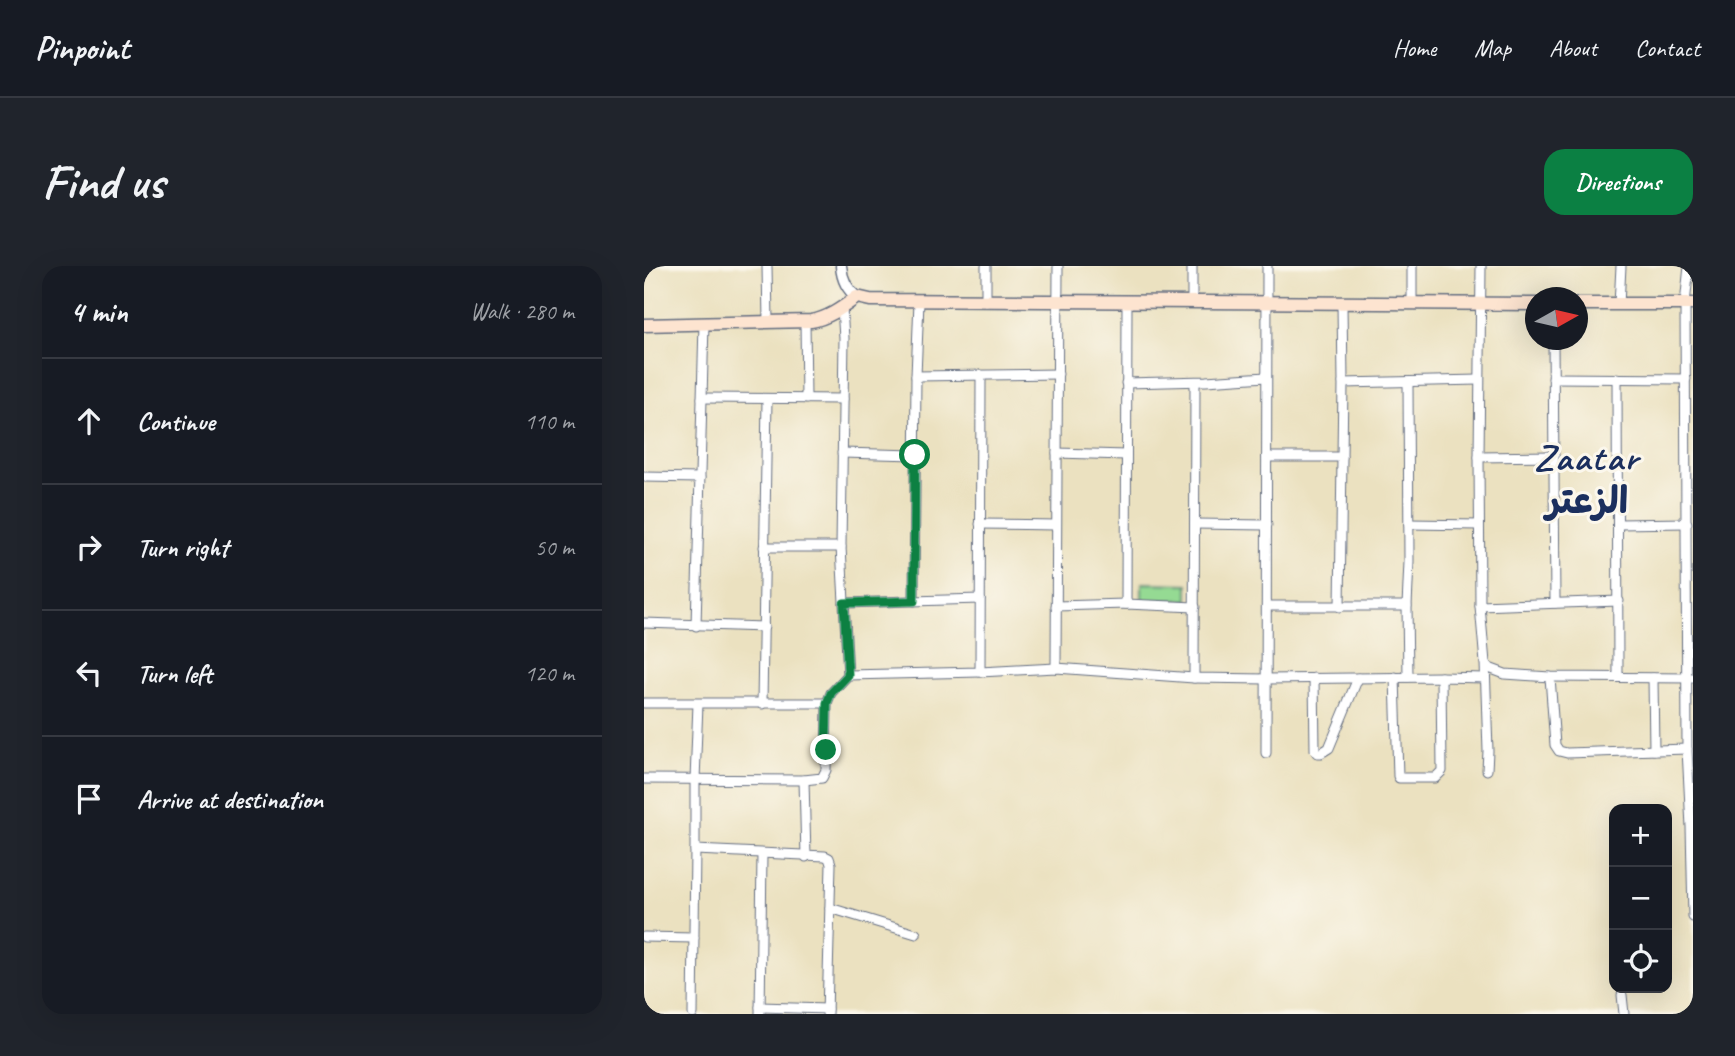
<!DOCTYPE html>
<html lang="en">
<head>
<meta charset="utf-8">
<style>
  body { margin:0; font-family:Caveat,"Playpen Sans Arabic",sans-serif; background:#20242c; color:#f1f3f6 }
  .controls { position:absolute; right:21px; bottom:21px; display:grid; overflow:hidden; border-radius:14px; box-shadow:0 7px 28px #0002 }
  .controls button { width:63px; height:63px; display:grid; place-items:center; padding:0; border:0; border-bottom:2px solid #363941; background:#171b24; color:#f1f3f6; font:35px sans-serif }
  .compass { position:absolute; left:881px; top:21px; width:63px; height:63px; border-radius:50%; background:#171b24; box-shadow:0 7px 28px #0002; rotate:82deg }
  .stop { position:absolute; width:21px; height:21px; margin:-16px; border:5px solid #0b8043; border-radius:50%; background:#fff }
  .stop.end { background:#0b8043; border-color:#fff; box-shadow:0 2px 7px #0008 }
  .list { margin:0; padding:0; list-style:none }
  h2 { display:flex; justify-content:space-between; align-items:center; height:91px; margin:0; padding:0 28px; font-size:30px }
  h2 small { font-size:23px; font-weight:400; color:#9ea1a6 }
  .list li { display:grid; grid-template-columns:46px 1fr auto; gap:21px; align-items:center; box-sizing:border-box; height:126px; padding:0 28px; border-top:2px solid #363941 }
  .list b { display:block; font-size:26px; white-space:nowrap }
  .list em { font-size:23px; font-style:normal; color:#9ea1a6 }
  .icon { flex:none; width:38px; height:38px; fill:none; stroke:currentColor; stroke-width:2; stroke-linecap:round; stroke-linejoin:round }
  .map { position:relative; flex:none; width:1049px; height:748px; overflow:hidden; border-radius:21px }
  header { display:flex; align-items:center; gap:42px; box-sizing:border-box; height:98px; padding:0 35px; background:#171b24; border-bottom:2px solid #363941 }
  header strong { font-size:33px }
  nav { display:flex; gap:38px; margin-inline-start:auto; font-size:24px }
  .intro { display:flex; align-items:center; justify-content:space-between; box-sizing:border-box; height:168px; padding:0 42px }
  h1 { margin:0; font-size:49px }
  .button { padding:18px 32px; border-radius:21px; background:#0b8043; color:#fff; font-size:24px; font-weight:700 }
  main { display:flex; gap:42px; padding:0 42px }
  aside { flex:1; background:#171b24; border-radius:21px; box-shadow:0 7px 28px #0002 }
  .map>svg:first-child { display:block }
</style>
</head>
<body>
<header>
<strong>Pinpoint</strong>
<nav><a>Home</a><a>Map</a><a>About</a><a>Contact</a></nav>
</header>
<div class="intro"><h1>Find us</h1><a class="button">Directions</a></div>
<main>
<aside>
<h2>4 min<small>Walk · 280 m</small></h2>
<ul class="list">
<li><svg class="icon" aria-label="ahead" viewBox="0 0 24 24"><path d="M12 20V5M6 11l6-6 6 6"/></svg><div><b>Continue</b></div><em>110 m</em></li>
<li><svg class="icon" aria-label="right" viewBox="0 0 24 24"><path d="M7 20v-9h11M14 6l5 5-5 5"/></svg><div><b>Turn right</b></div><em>50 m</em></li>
<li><svg class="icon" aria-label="left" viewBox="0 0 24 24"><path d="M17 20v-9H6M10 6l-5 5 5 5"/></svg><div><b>Turn left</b></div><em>120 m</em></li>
<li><svg class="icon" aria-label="arrive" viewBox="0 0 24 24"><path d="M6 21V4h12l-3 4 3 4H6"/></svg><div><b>Arrive at destination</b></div></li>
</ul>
</aside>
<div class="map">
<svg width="1049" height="748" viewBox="0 0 1049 748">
  <rect width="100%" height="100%" fill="#fbf7ec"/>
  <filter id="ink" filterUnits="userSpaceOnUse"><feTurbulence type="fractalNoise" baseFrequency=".0143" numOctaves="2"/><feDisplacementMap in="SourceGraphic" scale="14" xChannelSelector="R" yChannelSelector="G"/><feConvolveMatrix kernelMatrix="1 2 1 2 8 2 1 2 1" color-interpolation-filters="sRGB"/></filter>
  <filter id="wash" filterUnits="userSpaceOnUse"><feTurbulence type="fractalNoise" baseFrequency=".00686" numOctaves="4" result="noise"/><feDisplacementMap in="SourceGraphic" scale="28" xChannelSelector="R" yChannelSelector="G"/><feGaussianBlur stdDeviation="1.57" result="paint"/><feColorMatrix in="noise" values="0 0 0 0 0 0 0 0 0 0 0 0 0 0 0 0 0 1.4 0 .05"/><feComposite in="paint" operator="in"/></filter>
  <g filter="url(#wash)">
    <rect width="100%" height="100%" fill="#ebe1c0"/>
    <path fill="#95da93" stroke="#588478" stroke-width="2" d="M498 317 544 318V334H498Z"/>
  </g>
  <g filter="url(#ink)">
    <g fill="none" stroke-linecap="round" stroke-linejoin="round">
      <g stroke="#646d80" stroke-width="11">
        <g id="minor">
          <path d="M123 0 124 56"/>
          <path d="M548 0V36"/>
          <path d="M837 0 835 191 836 340 841 397 844 485 843 504"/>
          <path d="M1045 0 1041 38 1043 483 1047 561 1049 651"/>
          <path d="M342 36V0"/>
          <path d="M768 38V0"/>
          <path d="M975 39 977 0"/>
          <path d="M198 42 200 72 197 281 204 409"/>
          <path d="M161 55 162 133"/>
          <path d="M909 74 911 337"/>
          <path d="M272 110 414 108"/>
          <path d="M909 112 1042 113"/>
          <path d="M973 112 974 411"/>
          <path d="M482 117 562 115 622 111"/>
          <path d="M699 117 835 114"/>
          <path d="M58 132 199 133"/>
          <path d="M198 187 271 189"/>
          <path d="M413 187 482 189"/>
          <path d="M623 191H698"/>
          <path d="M835 191 910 190"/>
          <path d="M0 211 56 212"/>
          <path d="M336 258 412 259"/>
          <path d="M551 258 623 259"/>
          <path d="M765 258 835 259"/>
          <path d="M974 258 1043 257"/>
          <path d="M120 281H197"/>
          <path d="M270 335 272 110 275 35"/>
          <path d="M200 337 336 333"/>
          <path d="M482 338 483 36"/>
          <path d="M412 340 482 338 551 341"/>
          <path d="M623 340H763"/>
          <path d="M836 340 975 335"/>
          <path d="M696 341 699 117 698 37"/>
          <path d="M0 357 120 361"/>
          <path d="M52 360 60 57"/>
          <path d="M841 397 845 402 861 408 906 411 1049 412"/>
          <path d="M412 402 414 0"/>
          <path d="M336 406 337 109"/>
          <path d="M751 411 754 510 755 512H791L798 505 797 411"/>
          <path d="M764 411 763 340 765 296 764 116"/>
          <path d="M906 411 911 479 915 485 923 487 1043 483"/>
          <path d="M550 412 551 116"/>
          <path d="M670 412 671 484 673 487H677L685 482 714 412"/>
          <path d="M1009 412 1010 484"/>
          <path d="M0 437H183"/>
          <path d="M54 438 51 514V584L181 590 185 592 187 598 183 748"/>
          <path d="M118 438 123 133"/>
          <path d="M622 487 623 0"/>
          <path d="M0 513 160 514 178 512 182 504 183 437 187 427 204 409 336 406 412 402 550 412 623 413 797 411 841 412"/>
          <path d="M160 514 162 591"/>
          <path d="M186 642 272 668"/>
          <path d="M0 671 50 672"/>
          <path d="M978 729 980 748"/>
          <path d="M116 741 183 743"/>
          <path d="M49 748 51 584"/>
          <path d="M116 748 118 588"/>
        </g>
      </g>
      <g stroke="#646d80" stroke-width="13">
        <path id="tertiary" d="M197 0C198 13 202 23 213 31"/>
      </g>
      <g stroke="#646d80" stroke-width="15">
        <g id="secondary">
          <path d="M934 38H1049"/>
          <path d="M0 59 167 55C185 52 199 41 213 31L226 34 892 38"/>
        </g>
      </g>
      <use href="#minor" stroke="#fff" stroke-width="9"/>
      <use href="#tertiary" stroke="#fff" stroke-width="10"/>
      <use href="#secondary" stroke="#fde4d0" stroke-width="12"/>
    </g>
  </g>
  <g fill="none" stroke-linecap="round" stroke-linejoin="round" filter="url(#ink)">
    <path stroke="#0b8043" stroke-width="9" d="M182 484 183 437 187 427 204 409 200 337 270 335 271 189"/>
  </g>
  <g text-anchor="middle" stroke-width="6" stroke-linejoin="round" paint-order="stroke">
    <g font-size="37" font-weight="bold" letter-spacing="2" fill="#1b2f5e" stroke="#fbf7ec">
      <text x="943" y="204">Zaatar<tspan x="943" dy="43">الزعتر</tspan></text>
    </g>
  </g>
</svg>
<div class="controls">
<button>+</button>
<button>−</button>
<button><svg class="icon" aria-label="locate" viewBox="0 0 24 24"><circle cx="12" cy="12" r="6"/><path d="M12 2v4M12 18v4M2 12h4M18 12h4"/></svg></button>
</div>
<svg class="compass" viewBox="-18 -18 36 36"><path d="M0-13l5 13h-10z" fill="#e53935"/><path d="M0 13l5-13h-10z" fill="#9ea1a6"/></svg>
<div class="stop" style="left:271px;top:189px"></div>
<div class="stop end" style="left:182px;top:484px"></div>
</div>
</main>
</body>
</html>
